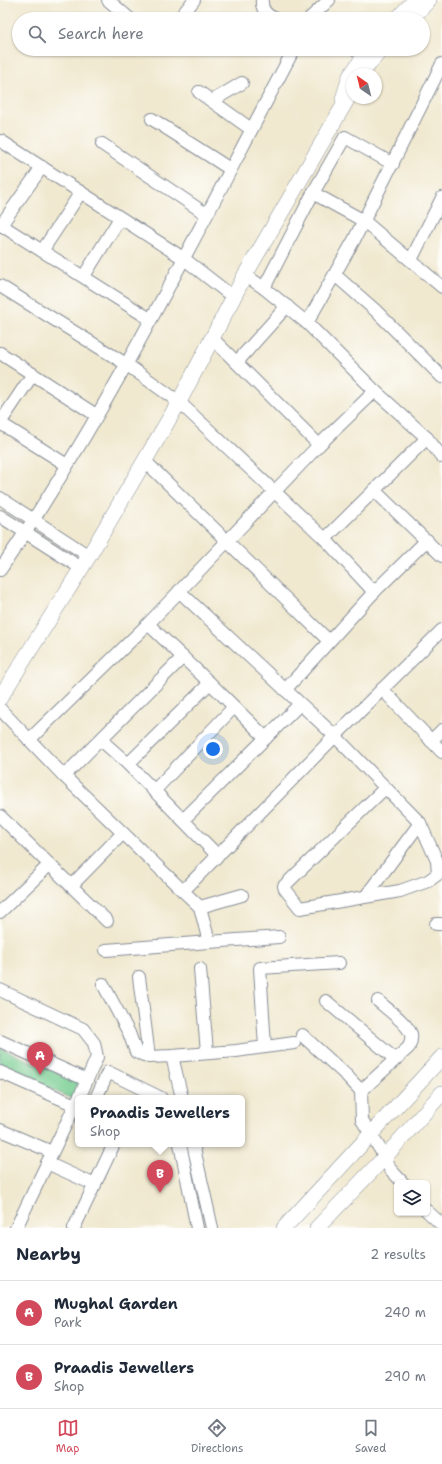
<!DOCTYPE html>
<html lang="en">
<head>
<meta charset="utf-8">
<style>
  body { margin:0; font-family:"Shantell Sans",sans-serif; background:#f2f2f3; color:#1f2937 }
  .controls { position:absolute; right:12px; bottom:12px; display:grid; overflow:hidden; border-radius:6px; box-shadow:0 1px 3px #0004 }
  .controls button { width:36px; height:36px; display:grid; place-items:center; padding:0; border:0; border-bottom:1px solid #e0e1e3; background:#fff; color:#1f2937; font:20px sans-serif }
  .compass { position:absolute; left:346px; top:68px; width:36px; height:36px; border-radius:50%; background:#fff; box-shadow:0 1px 3px #0004; rotate:325deg }
  .you { position:absolute; left:213px; top:749px; width:14px; height:14px; margin:-10px; border:3px solid #fff; border-radius:50%; background:#1a73e8; box-shadow:0 0 0 6px #1a73e833 }
  .badge { display:grid; place-items:center; width:26px; height:26px; border-radius:50%; background:#d1495b; color:#fff; font-size:13px; font-weight:700 }
  .pin { position:absolute; translate:-50% -33px; filter:drop-shadow(0 1px 2px #0008) }
  .pin::after { content:''; position:absolute; top:21px; width:14px; height:12px; background:inherit; clip-path:polygon(0 0,100% 0,50% 100%) }
  .popup { position:absolute; left:75px; top:1095px; width:170px; height:52px; box-sizing:border-box; display:grid; place-content:center; border-radius:6px; background:#fff; filter:drop-shadow(0 1px 3px #0005); font-size:13px; white-space:nowrap; color:#747a83 }
  .popup b { font-size:15px; color:#1f2937 }
  .popup::after { content:''; position:absolute; left:50%; top:100%; margin-left:-8px; border:8px solid transparent; border-top-color:#fff }
  .list { margin:0; padding:0; list-style:none }
  h2 { display:flex; justify-content:space-between; align-items:center; height:52px; margin:0; padding:0 16px; font-size:17px }
  h2 small { font-size:13px; font-weight:400; color:#747a83 }
  .list li { display:grid; grid-template-columns:26px 1fr auto; gap:12px; align-items:center; box-sizing:border-box; height:64px; padding:0 16px; border-top:1px solid #e0e1e3 }
  .list b { display:block; font-size:15px; white-space:nowrap }
  .list p { margin:0; font-size:13px; white-space:nowrap; color:#747a83 }
  .list em { font-size:13px; font-style:normal; color:#747a83 }
  .icon { flex:none; width:22px; height:22px; fill:none; stroke:currentColor; stroke-width:2; stroke-linecap:round; stroke-linejoin:round }
  .map { position:relative; flex:none; width:442px; height:1228px; overflow:hidden }
  .search { position:absolute; background:#fff; box-shadow:0 1px 3px #0004; left:12px; right:12px; top:12px; height:44px; display:flex; align-items:center; gap:10px; box-sizing:border-box; padding:0 14px; border-radius:22px; color:#747a83; font-size:15px }
  .sheet { height:180px; background:#fff }
  nav { display:flex; justify-content:space-around; align-items:center; box-sizing:border-box; height:56px; border-top:1px solid #e0e1e3; background:#fff; font-size:11px; color:#747a83 }
  nav a { display:grid; justify-items:center; gap:2px }
  nav .on { color:#d1495b }
  .map>svg:first-child { display:block }
</style>
</head>
<body>
<div class="map">
<svg width="442" height="1228" viewBox="0 0 442 1228">
  <rect width="100%" height="100%" fill="#fdfcf7"/>
  <filter id="ink" filterUnits="userSpaceOnUse"><feTurbulence type="fractalNoise" baseFrequency=".025" numOctaves="2"/><feDisplacementMap in="SourceGraphic" scale="8" xChannelSelector="R" yChannelSelector="G"/><feConvolveMatrix kernelMatrix="1 2 1 2 8 2 1 2 1" color-interpolation-filters="sRGB"/></filter>
  <filter id="wash" filterUnits="userSpaceOnUse"><feTurbulence type="fractalNoise" baseFrequency=".012" numOctaves="4" result="noise"/><feDisplacementMap in="SourceGraphic" scale="16" xChannelSelector="R" yChannelSelector="G"/><feGaussianBlur stdDeviation="0.9" result="paint"/><feColorMatrix in="noise" values="0 0 0 0 0 0 0 0 0 0 0 0 0 0 0 0 0 1.4 0 .05"/><feComposite in="paint" operator="in"/></filter>
  <g filter="url(#wash)">
    <rect width="100%" height="100%" fill="#f0e8cf"/>
    <path fill="#78ce93" stroke="#4a7e78" d="M0 1048 81 1083 73 1099 0 1067Z"/>
  </g>
  <g filter="url(#ink)">
    <g fill="none" stroke-linecap="round" stroke-linejoin="round">
      <g stroke="#868c96" stroke-width="14">
        <g id="minor">
          <path d="M108 0 130 19"/>
          <path d="M262 0C261 9 267 16 276 19"/>
          <path d="M179 19 194 0"/>
          <path d="M309 19 329 0"/>
          <path d="M355 49 372 58"/>
          <path d="M199 92 251 129"/>
          <path d="M212 101 242 83"/>
          <path d="M152 119 230 169"/>
          <path d="M1 141 183 258 233 297"/>
          <path d="M102 144 206 214"/>
          <path d="M42 167 1 225 150 319"/>
          <path d="M313 193 364 221 442 287"/>
          <path d="M42 251 81 192"/>
          <path d="M411 260 442 198"/>
          <path d="M245 275 264 288 307 323 375 391 427 438 442 457"/>
          <path d="M335 275 375 310 442 377"/>
          <path d="M84 276 120 218"/>
          <path d="M0 286 126 364 179 402 325 539 374 592"/>
          <path d="M264 288 313 193 345 137 393 164"/>
          <path d="M307 323 354 240 442 64"/>
          <path d="M212 338 319 445"/>
          <path d="M0 353 96 415"/>
          <path d="M237 362 287 306"/>
          <path d="M33 374 0 423 67 465"/>
          <path d="M145 461 329 641"/>
          <path d="M374 490 442 556"/>
          <path d="M0 498 89 556"/>
          <path d="M0 516 81 568"/>
          <path d="M325 539 427 438"/>
          <path d="M0 570C112 407 201 224 294 49"/>
          <path d="M179 591 335 736 420 823 437 861 438 874 428 881 400 891 300 908 285 889 284 886 385 788"/>
          <path d="M148 624 210 683 266 738"/>
          <path d="M382 689 442 752"/>
          <path d="M285 690 374 592 427 540"/>
          <path d="M0 709 64 776 183 891 335 736 442 630"/>
          <path d="M29 740 148 624 319 445 375 391"/>
          <path d="M101 740 128 764 218 856"/>
          <path d="M431 741 442 730"/>
          <path d="M128 764 210 683"/>
          <path d="M64 776 183 657"/>
          <path d="M154 791 234 707"/>
          <path d="M0 816 107 921"/>
          <path d="M183 820 300 704"/>
          <path d="M71 886 123 833"/>
          <path d="M183 891 200 907 209 942 279 937"/>
          <path d="M366 896 420 823"/>
          <path d="M200 907 242 895"/>
          <path d="M0 912 49 865"/>
          <path d="M436 924H442"/>
          <path d="M106 950 209 942"/>
          <path d="M200 969 207 1052"/>
          <path d="M139 977 149 1057"/>
          <path d="M103 984 129 1033 136 1052 149 1057 172 1056 236 1051 294 1043"/>
          <path d="M0 990 83 1029 94 1043 97 1057 79 1098"/>
          <path d="M326 1001 395 1059"/>
          <path d="M302 1035 347 1076 361 1091 362 1120 385 1157 390 1169 403 1183"/>
          <path d="M0 1041 87 1080"/>
          <path d="M265 1047 260 968 339 963"/>
          <path d="M172 1056 182 1098"/>
          <path d="M0 1072 75 1105"/>
          <path d="M361 1091 409 1047C411 1042 412 1039 411 1034 407 1023 387 1009 378 1001"/>
          <path d="M96 1098 108 1072 161 1098"/>
          <path d="M0 1130 52 1152"/>
          <path d="M180 1144 197 1228"/>
          <path d="M193 1144 212 1228"/>
          <path d="M47 1163 95 1185"/>
          <path d="M427 1211 442 1225"/>
          <path d="M16 1228 78 1099"/>
          <path d="M74 1228 114 1144"/>
        </g>
      </g>
      <g stroke="#868c96" stroke-width="16">
        <g id="tertiary">
          <path d="M397 19 415 0"/>
          <path d="M411 19 429 0"/>
          <path d="M366 68 373 59 382 49"/>
          <path d="M343 99 350 76 369 49"/>
          <path d="M0 698 89 556 179 402 245 275 352 91"/>
          <path d="M284 1228 442 1057"/>
          <path d="M317 1228 385 1157 442 1093"/>
        </g>
      </g>
      <use href="#minor" stroke="#fff" stroke-width="12"/>
      <use href="#tertiary" stroke="#fff" stroke-width="15"/>
    </g>
  </g>
</svg>
<div class="controls">
<button><svg class="icon" aria-label="layers" viewBox="0 0 24 24"><path d="M12 4l9 5-9 5-9-5zM3 14l9 5 9-5"/></svg></button>
</div>
<svg class="compass" viewBox="-18 -18 36 36"><path d="M0-13l5 13h-10z" fill="#e53935"/><path d="M0 13l5-13h-10z" fill="#747a83"/></svg>
<div class="you"></div>
<div class="pin badge" style="left:40px;top:1075px">A</div>
<div class="pin badge" style="left:160px;top:1193px">B</div>
<div class="popup"><b>Praadis Jewellers</b>Shop</div>
<div class="search"><svg class="icon" aria-label="search" viewBox="0 0 24 24"><circle cx="10" cy="10" r="6"/><path d="M15 15l6 6"/></svg>Search here</div>
</div>
<section class="sheet">
<h2>Nearby<small>2 results</small></h2>
<ul class="list">
<li><span class="badge">A</span><div><b>Mughal Garden</b><p>Park</p></div><em>240 m</em></li>
<li><span class="badge">B</span><div><b>Praadis Jewellers</b><p>Shop</p></div><em>290 m</em></li>
</ul>
</section>
<nav>
<a class="on"><svg class="icon" aria-label="map" viewBox="0 0 24 24"><path d="M3 6l6-2 6 2 6-2v14l-6 2-6-2-6 2zM9 4v14M15 6v14"/></svg>Map</a>
<a><svg class="icon" aria-label="directions" viewBox="0 0 24 24"><path d="M12 3l9 9-9 9-9-9zM9 14v-3h6M13 9l2 2-2 2"/></svg>Directions</a>
<a><svg class="icon" aria-label="saved" viewBox="0 0 24 24"><path d="M7 4h10v16l-5-4-5 4z"/></svg>Saved</a>
</nav>
</body>
</html>
